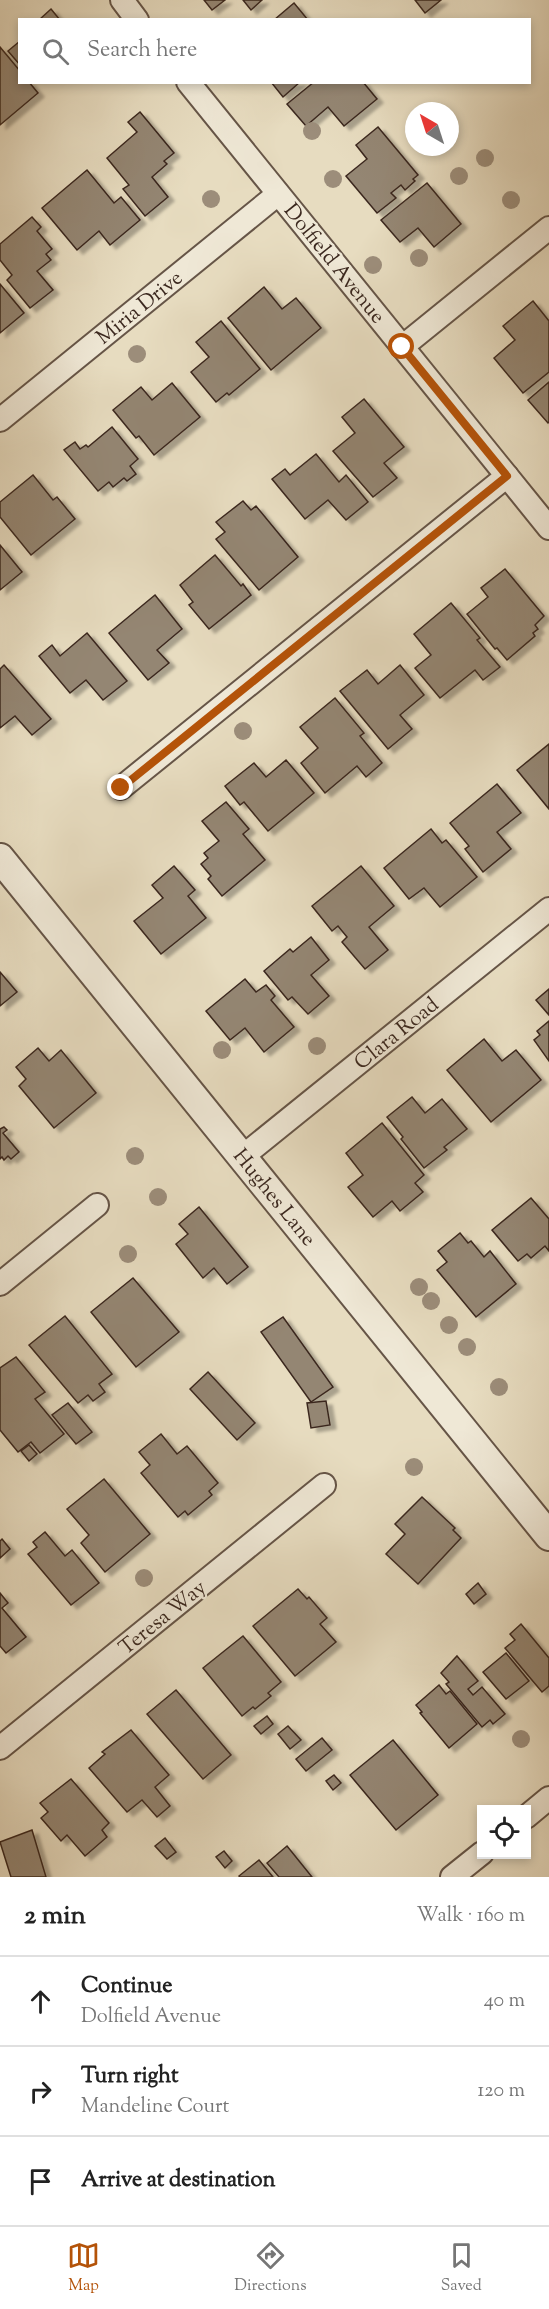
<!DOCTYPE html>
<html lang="en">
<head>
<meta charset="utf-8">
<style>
  body { margin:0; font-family:"Sorts Mill Goudy",serif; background:#f6f6f6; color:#222 }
  .controls { position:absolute; right:18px; bottom:18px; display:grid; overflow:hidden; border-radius:0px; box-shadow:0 3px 9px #0003 }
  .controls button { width:54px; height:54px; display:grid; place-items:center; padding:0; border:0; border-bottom:2px solid #e0e0e0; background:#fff; color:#222; font:30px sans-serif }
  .compass { position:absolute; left:405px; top:102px; width:54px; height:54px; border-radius:50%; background:#fff; box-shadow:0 3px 9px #0003; rotate:321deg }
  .stop { position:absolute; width:18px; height:18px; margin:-14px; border:4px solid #b45309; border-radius:50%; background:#fff }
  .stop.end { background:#b45309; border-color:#fff; box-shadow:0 2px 6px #0008 }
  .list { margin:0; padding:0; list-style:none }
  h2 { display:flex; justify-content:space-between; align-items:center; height:78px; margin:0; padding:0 24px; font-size:26px }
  h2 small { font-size:20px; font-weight:400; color:#767676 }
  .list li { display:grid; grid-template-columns:39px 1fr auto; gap:18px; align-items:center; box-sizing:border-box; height:90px; padding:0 24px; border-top:2px solid #e0e0e0 }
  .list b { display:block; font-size:22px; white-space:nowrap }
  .list p { margin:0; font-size:20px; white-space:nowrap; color:#767676 }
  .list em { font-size:20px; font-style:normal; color:#767676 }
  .icon { flex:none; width:33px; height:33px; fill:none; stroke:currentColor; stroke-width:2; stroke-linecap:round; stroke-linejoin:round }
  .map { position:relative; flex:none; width:549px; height:1877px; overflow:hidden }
  .search { position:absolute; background:#fff; box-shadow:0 3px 9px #0003; left:18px; right:18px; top:18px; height:66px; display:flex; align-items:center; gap:15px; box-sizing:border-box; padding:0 21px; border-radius:0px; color:#767676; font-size:22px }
  .sheet { height:348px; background:#fff }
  nav { display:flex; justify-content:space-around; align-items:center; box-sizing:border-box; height:84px; border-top:2px solid #e0e0e0; background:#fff; font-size:16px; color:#767676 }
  nav a { display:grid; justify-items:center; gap:3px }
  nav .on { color:#b45309 }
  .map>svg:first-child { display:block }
</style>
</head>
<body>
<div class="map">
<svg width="549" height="1877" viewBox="0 0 549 1877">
  <defs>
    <filter id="shadow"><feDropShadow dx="6" dy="4" stdDeviation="1.5" flood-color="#0004"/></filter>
  </defs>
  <rect width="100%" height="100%" fill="#e7dcc0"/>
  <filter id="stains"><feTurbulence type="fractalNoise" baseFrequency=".00333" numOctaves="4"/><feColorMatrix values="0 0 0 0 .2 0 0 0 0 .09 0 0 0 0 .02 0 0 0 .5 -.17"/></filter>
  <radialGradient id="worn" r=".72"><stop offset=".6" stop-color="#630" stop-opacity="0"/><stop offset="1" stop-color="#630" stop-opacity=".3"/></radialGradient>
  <g fill="#948673" stroke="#3b281f" stroke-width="1.5" filter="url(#shadow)">
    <path d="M204 0H225L212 10Z"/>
    <path d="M243 0H262L251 10Z"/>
    <path d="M415 0H441L425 13Z"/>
    <path d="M294 3 308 20H274Z"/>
    <path d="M51 9 60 20H39Z"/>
    <path d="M20 41V65L8 51Z"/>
    <path d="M0 47 20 71V82H29L38 93 0 125Z"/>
    <path d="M271 82H300L283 97Z"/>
    <path d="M314 82H363L377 99 344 126 328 107 306 126 287 104Z"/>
    <path d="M140 112 174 153 164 161 167 164 152 177 168 197 145 216 123 189 129 185 107 158 137 132 128 122Z"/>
    <path d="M378 127 418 175 413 179 415 181 405 190 401 185 391 193 396 198 377 213 346 176 367 159 356 145Z"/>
    <path d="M87 170 114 203 121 197 140 220 110 245 99 231 77 250 42 208Z"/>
    <path d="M427 183 461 224 434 247 418 228 400 242 381 220Z"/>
    <path d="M32 217 41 227 37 231 52 249 46 254 51 260 37 271 53 290 30 308 7 280 12 275 0 260V244Z"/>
    <path d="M0 284 24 313 0 333Z"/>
    <path d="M264 287 282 309 296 298 321 328 271 370 228 318Z"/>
    <path d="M533 301 549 321V372L523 393 494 358 515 340 503 326Z"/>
    <path d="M221 321 260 369 229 395 227 393 216 402 191 372 209 357 196 342Z"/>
    <path d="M549 382V422L548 423 528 400Z"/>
    <path d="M172 383 200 417 154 455 139 436 136 438 113 410 141 387 152 400Z"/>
    <path d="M364 399 404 447 384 463 397 478 373 497 333 451 355 433 342 417Z"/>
    <path d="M112 427 138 459 130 466 136 474 127 481 124 478 113 487 109 482 98 491 64 450 75 442 80 449 86 445 88 447Z"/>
    <path d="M316 454 339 482 346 475 368 502 346 520 328 500 305 519 272 479 285 469 290 475Z"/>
    <path d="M33 475 53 500 57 497 75 519 31 555 0 517V502Z"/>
    <path d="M243 501 251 510 256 506 298 557 259 590 216 539 225 532 216 522Z"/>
    <path d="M0 545 22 572 0 590Z"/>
    <path d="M215 555 241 586 243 584 251 595 209 629 189 605 193 602 180 585Z"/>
    <path d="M505 569 544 616 535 625 538 629 533 633 535 636 507 660 497 648 495 649 467 614 488 597 481 588Z"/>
    <path d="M155 595 182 629 157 650 169 663 148 680 109 633Z"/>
    <path d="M451 603 480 638 477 640 500 667 483 680 475 670 440 698 415 668 431 655 414 634Z"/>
    <path d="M87 633 127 681 103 700 86 680 70 693 39 656 52 645 60 656Z"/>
    <path d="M4 665 51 719 32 735 15 716 0 728V669Z"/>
    <path d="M400 665 424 695 400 715 412 729 388 749 340 691 367 670 378 684Z"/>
    <path d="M335 698 364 733 360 736 382 763 366 777 357 766 325 793 301 763 318 748 300 727Z"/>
    <path d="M549 744V809L517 770Z"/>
    <path d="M286 760 314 793 268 831 244 802 240 805 225 786 254 763 266 777Z"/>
    <path d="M497 784 521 813 497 832 511 849 483 872 465 849 469 846 450 823Z"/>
    <path d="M226 802 249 829 243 834 265 860 222 896 208 879 211 876 201 864 208 858 204 853 219 841 202 821Z"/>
    <path d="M431 829 442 843 446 840 477 877 440 907 424 888 409 899 384 868Z"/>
    <path d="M174 866 195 890 188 896 206 918 161 954 134 921 163 898 152 885Z"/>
    <path d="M361 866 394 906 369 927 388 950 365 969 342 942 347 937 338 926 332 931 312 906Z"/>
    <path d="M311 937 329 960 311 975 329 996 308 1014 292 997 288 1000 264 971 290 949 293 952Z"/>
    <path d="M0 972 17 992 0 1006Z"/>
    <path d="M245 979 256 992 266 985 275 996 271 1000 294 1027 264 1052 245 1028 230 1040 206 1011Z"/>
    <path d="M549 989V1015L536 1000Z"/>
    <path d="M549 1021V1061L534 1040 540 1035 537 1031Z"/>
    <path d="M484 1039 502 1061 516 1050 541 1080 491 1122 447 1070Z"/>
    <path d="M38 1048 49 1061 61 1050 96 1093 54 1128 19 1086 26 1079 16 1067Z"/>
    <path d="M412 1097 425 1113 442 1099 467 1129 444 1147 447 1150 424 1168 401 1139 403 1137 387 1117Z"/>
    <path d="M382 1123 424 1175 415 1183 423 1192 400 1211 392 1201 373 1217 348 1187 363 1175 346 1153Z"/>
    <path d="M4 1127 7 1130 3 1133 19 1152 11 1159 8 1156 4 1160 2 1157 0 1159V1129Z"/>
    <path d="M531 1198 549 1219V1251L545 1246 531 1258 527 1254 518 1261 492 1230Z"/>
    <path d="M199 1207 248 1267 227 1284 214 1268 203 1278 176 1244 188 1234 179 1224Z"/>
    <path d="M460 1233 468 1243 471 1241 484 1257 490 1251 516 1284 476 1317 437 1270 447 1262 438 1251Z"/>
    <path d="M133 1278 179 1332 136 1367 91 1312Z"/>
    <path d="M65 1316 112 1374 99 1384 105 1392 93 1401 88 1395 78 1403 29 1345Z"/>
    <path d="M283 1317 333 1387 311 1402 261 1332Z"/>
    <path d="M16 1357 45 1392 35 1399 64 1434 40 1453 31 1442 18 1452 0 1430V1368Z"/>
    <path d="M208 1372 255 1423 237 1440 190 1389Z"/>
    <path d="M326 1401 330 1425 311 1428 307 1403Z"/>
    <path d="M68 1403 92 1432 76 1444 52 1415Z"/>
    <path d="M161 1434 177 1454 187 1446 218 1483 209 1491 212 1495 188 1515 185 1511 178 1517 141 1473 150 1465 139 1452Z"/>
    <path d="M29 1445 37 1454 29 1461 21 1451Z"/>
    <path d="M104 1479 150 1534 105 1572 81 1543 89 1535 67 1509Z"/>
    <path d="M422 1497 455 1528 453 1530 461 1538 418 1584 386 1554 405 1534 395 1524Z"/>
    <path d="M45 1532 65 1556 72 1550 99 1583 71 1605 28 1554 37 1547 33 1542Z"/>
    <path d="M2 1539 10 1549 0 1558V1541Z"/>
    <path d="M478 1583 486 1594 474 1604 466 1594Z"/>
    <path d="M298 1589 307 1599 309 1597 327 1618 320 1624 336 1642 295 1676 253 1626Z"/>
    <path d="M0 1593 8 1603 2 1608 26 1637 6 1653 0 1646Z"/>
    <path d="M521 1624 549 1658V1686L542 1692 505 1648 515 1640 510 1634Z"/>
    <path d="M243 1636 281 1682 268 1693 271 1696 255 1709 253 1707 242 1716 203 1668Z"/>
    <path d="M506 1653 529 1681 506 1699 483 1672Z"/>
    <path d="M457 1656 478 1681 468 1689 473 1695 482 1687 505 1714 493 1724 490 1720 482 1727 446 1684 449 1682 441 1673Z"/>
    <path d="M439 1685 446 1694 450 1691 477 1724 449 1748 420 1713 422 1712 416 1705Z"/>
    <path d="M176 1690 231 1755 203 1779 147 1714Z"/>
    <path d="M267 1716 273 1724 261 1734 254 1726Z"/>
    <path d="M288 1726 301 1740 290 1749 278 1734Z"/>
    <path d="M131 1730 169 1775 155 1787 170 1806 157 1817 142 1800 127 1812 89 1768 105 1754 102 1752Z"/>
    <path d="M322 1738 332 1750 306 1771 296 1759Z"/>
    <path d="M393 1740 438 1795 396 1830 350 1775Z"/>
    <path d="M334 1775 341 1783 333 1790 326 1781Z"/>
    <path d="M71 1779 109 1823 102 1830 107 1837 85 1856 67 1835 61 1841 41 1818 48 1812 40 1803Z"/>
    <path d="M32 1830 46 1877H11L0 1842Z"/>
    <path d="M165 1838 176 1852 167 1859 155 1846Z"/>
    <path d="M287 1846 312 1877H279L267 1863Z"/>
    <path d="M224 1851 232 1861 225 1868 216 1857Z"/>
    <path d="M259 1860 273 1877H240L239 1876Z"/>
  </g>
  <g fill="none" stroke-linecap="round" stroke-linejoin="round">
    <g stroke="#665547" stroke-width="26">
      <g id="minor">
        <path d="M122 0 137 20"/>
        <path d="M188 82 549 528"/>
        <path d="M402 347 549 228"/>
        <path d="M0 420 278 194"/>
        <path d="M121 788 507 476"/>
        <path d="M242 1157 549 909"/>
        <path d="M0 1284 97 1205"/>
        <path d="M0 1748 324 1485"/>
        <path d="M526 1817 549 1798"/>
        <path d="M452 1877 482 1853"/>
      </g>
    </g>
    <g stroke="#665547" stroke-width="32">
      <path id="tertiary" d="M0 858 549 1536"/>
    </g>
    <use href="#minor" stroke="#efe8d6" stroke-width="22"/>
    <use href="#tertiary" stroke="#efe8d6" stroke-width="28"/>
  </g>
  <g fill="#9c8d7a">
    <circle cx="312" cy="131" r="9"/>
    <circle cx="485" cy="158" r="9"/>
    <circle cx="459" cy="176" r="9"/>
    <circle cx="333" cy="179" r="9"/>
    <circle cx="211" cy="199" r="9"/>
    <circle cx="511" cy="200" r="9"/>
    <circle cx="419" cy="258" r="9"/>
    <circle cx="373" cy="265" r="9"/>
    <circle cx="137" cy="354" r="9"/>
    <circle cx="243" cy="731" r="9"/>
    <circle cx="317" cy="1046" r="9"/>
    <circle cx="222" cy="1050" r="9"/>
    <circle cx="135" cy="1156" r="9"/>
    <circle cx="158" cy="1197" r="9"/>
    <circle cx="128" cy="1254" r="9"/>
    <circle cx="419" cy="1287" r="9"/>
    <circle cx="431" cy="1301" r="9"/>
    <circle cx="449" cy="1325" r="9"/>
    <circle cx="467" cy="1347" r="9"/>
    <circle cx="499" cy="1387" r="9"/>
    <circle cx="414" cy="1467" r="9"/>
    <circle cx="144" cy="1578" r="9"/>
    <circle cx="521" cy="1739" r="9"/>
  </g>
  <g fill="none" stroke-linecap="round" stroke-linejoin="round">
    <path stroke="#b45309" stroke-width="8" d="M121 788 507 476 402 347"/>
  </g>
  <g text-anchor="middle" stroke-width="4.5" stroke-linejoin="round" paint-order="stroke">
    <g font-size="21" fill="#3b281f" stroke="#efe8d6">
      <text transform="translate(335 263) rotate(51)" y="7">Dolfield Avenue</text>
      <text transform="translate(139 307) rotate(-39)" y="7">Miria Drive</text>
      <text transform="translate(396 1033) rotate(-39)" y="7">Clara Road</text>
      <text transform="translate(275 1197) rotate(51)" y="7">Hughes Lane</text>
      <text transform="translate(162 1617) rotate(-39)" y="7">Teresa Way</text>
    </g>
  </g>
  <rect width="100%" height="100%" filter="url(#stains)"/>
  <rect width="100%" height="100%" fill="url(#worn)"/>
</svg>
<div class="controls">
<button><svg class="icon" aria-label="locate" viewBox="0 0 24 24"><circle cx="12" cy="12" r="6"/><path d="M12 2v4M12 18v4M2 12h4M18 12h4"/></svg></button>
</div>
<svg class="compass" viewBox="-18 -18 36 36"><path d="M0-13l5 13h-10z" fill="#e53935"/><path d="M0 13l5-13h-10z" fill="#767676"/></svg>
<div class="stop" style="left:402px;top:347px"></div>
<div class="stop end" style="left:121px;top:788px"></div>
<div class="search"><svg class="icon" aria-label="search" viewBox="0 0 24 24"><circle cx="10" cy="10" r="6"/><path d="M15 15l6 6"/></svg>Search here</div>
</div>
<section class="sheet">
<h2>2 min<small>Walk · 160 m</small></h2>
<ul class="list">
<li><svg class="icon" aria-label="ahead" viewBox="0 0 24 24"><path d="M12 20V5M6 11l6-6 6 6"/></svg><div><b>Continue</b><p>Dolfield Avenue</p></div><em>40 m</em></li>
<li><svg class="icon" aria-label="right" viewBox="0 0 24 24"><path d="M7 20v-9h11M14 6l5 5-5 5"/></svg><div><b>Turn right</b><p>Mandeline Court</p></div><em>120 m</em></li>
<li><svg class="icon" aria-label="arrive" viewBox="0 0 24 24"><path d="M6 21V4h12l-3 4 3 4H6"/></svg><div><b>Arrive at destination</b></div></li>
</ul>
</section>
<nav>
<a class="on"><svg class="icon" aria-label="map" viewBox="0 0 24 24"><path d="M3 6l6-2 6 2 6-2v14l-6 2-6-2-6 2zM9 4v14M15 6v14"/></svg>Map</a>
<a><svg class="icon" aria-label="directions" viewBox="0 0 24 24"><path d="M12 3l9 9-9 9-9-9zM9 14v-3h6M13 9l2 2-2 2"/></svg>Directions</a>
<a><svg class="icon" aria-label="saved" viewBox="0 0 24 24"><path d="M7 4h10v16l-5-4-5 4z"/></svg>Saved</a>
</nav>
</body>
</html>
